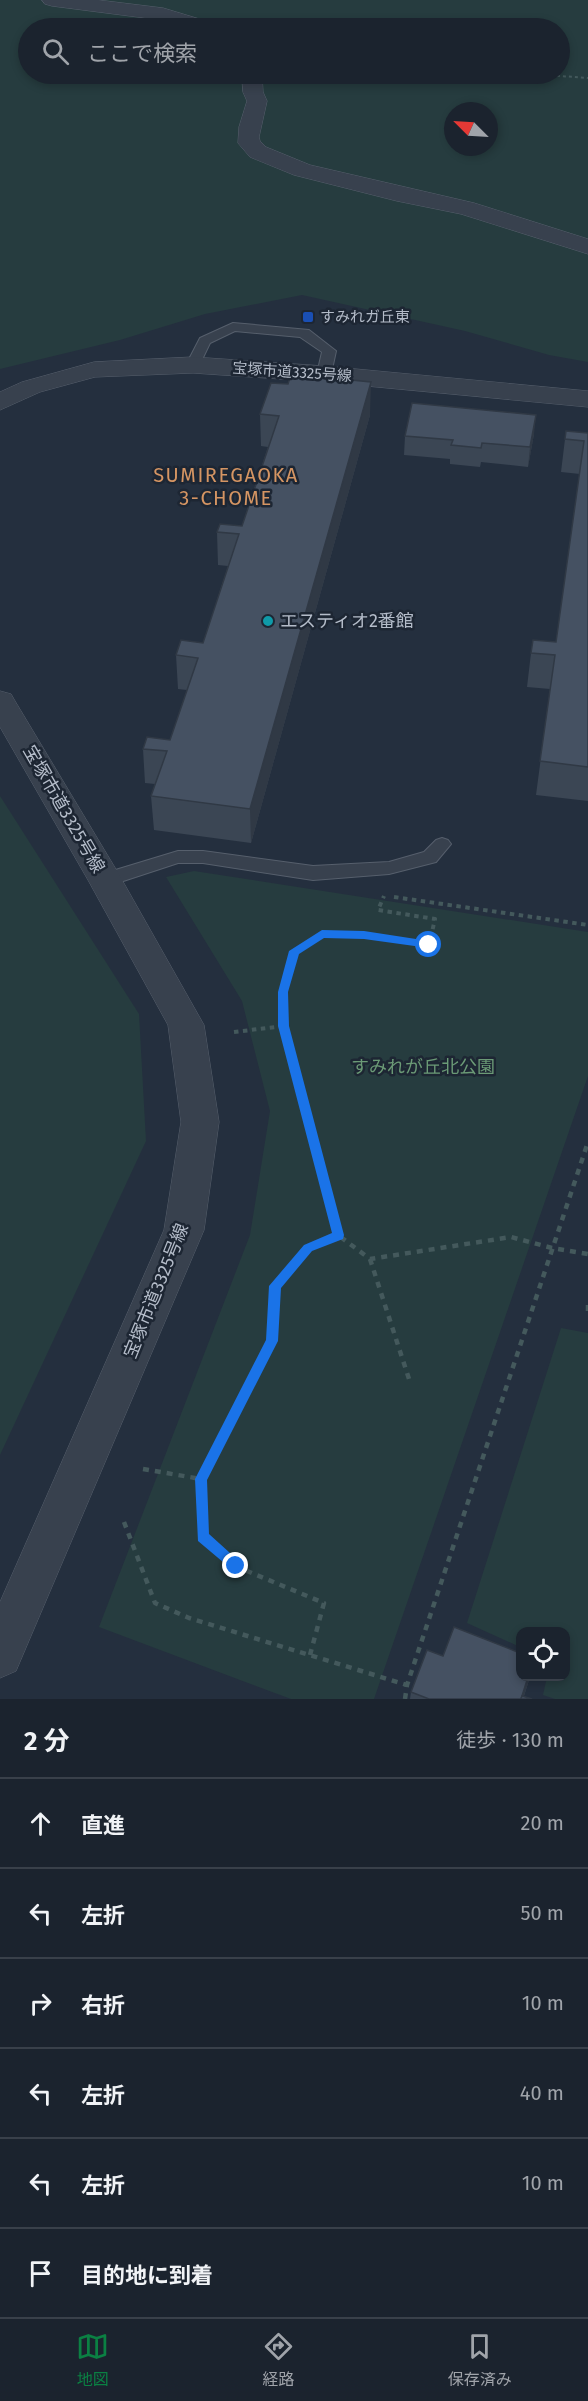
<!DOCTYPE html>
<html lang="ja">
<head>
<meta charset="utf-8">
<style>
  body { margin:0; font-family:"Fira Sans","Noto Sans JP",sans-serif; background:#242b36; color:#f1f3f6 }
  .controls { position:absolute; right:18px; bottom:18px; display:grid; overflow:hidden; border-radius:12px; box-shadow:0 3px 9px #0003 }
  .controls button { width:54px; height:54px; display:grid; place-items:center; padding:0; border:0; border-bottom:2px solid #39404a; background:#1b232e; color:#f1f3f6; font:30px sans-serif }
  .compass { position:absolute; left:444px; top:102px; width:54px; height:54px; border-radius:50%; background:#1b232e; box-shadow:0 3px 9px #0003; rotate:294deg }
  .stop { position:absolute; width:18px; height:18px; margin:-14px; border:4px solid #1a73e8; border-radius:50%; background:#fff }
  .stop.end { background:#1a73e8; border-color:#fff; box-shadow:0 2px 6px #0008 }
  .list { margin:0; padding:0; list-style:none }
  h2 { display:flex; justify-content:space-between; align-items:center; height:78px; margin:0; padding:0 24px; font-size:26px }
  h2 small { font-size:20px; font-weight:400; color:#a0a4aa }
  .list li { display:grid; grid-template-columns:39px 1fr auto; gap:18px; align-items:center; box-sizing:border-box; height:90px; padding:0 24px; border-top:2px solid #39404a }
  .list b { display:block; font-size:22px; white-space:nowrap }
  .list em { font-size:20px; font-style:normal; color:#a0a4aa }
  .icon { flex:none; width:33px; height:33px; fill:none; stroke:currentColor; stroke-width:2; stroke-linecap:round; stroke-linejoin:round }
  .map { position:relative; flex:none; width:588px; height:1699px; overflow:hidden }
  .search { position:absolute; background:#1b232e; box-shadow:0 3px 9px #0003; left:18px; right:18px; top:18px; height:66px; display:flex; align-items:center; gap:15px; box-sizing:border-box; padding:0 21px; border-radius:33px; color:#a0a4aa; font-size:22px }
  .sheet { height:618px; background:#1b232e }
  nav { display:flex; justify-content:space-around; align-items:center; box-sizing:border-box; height:84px; border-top:2px solid #39404a; background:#1b232e; font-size:16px; color:#a0a4aa }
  nav a { display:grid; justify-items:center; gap:3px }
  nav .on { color:#0b8043 }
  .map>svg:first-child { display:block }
</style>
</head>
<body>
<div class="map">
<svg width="588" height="1699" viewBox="0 0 588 1699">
  <rect width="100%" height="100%" fill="#242f3e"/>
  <g fill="#263c3f" fill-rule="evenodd">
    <path d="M0 0H588V362L549 355 465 331 302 295 205 314 120 340 0 369ZM28 28H560V74H28ZM453 111H489V147H453Z"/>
    <path d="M0 796 139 1014 146 1141 0 1455Z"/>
    <path d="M194 871 588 932V1076L374 1699H291L99 1627 250 1235 270 1111 242 1001 166 877Z"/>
    <path d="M561 1328 588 1333V1699H555L543 1695 547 1677 566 1676V1632H520V1647L467 1623Z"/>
  </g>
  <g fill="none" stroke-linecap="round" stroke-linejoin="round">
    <g stroke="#565f6c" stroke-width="2">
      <g id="service">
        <path d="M233 323 309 330 336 351 331 374 324 378 319 377 317 374 322 352 300 337 235 331 210 343 198 368H188L186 365 200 338Z"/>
        <path d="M442 838 448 840 451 844 436 862 389 874 313 880 203 863H178L105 887 99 885 96 880 99 875 178 851H203L313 866 389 862 424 852 436 840Z"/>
      </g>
    </g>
    <g stroke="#565f6c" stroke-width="1">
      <g id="minor">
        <path d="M42 0H98L163 8 216 24 219 28H190L161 20 52 6 45 4Z"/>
        <path d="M242 74H262L263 92 267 101 259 137 260 141 266 147 310 165 474 203 588 239V254L461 214 397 201 294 175 250 157 238 143 239 127 247 101 243 92Z"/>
      </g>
    </g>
    <g stroke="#565f6c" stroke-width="1">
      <g id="tertiary">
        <path d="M193 357 324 366 588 391V407L324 382 193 373 95 377 40 392 0 410V392L22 382 94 362Z"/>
        <path d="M0 691 11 694 15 701 117 871 204 1025 219 1122 204 1230 16 1671 0 1678V1602L164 1230 181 1122 168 1025 88 880 0 727Z"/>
      </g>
    </g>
    <g stroke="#44595c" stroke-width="2" stroke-dasharray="3 3" stroke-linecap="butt">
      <path d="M240 28H251"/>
      <path d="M533 74 588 78"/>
    </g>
    <g stroke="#44595c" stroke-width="4" stroke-dasharray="4.5 4.5" stroke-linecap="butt">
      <path d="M394 897 588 925"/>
      <path d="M234 1032 284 1026"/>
      <path d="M309 1123 284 1026 283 992 294 952 322 934 364 935 429 945 435 919 378 910 384 896"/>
    </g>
    <g stroke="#44595c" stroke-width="4.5" stroke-dasharray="6 6" stroke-linecap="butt">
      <path d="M309 1122 338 1235 370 1259 511 1237 552 1248 588 1254"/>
      <path d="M370 1259 410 1382"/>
      <path d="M588 1305V1313"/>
      <path d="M143 1469 201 1479"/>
      <path d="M124 1522 155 1603 189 1618 407 1685"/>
      <path d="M310 1655 324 1603 235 1566 203 1536 201 1479 272 1341 275 1286 308 1248 338 1235"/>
      <path d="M405 1699 407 1685 588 1142"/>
    </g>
    <use href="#service" fill="#38414e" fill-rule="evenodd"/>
    <use href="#minor" fill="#38414e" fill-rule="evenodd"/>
    <use href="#tertiary" fill="#38414e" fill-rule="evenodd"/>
  </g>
  <g fill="#3b4654">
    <path d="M260 414 370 415 251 843 154 830 151 796 155 784 145 783 143 749 170 740 187 690 178 689 176 655 203 643 228 566 218 565 217 532 242 526 268 447 261 446Z"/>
    <path d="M588 433V801L536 795 550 689 527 687 531 653 556 642 580 474 561 472 565 439Z"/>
    <path d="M534 434 528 467 481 462 480 467 450 464V459L404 455 405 436Z"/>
    <path d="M443 1656 520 1677H530L524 1696 532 1699H410L411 1692Z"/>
  </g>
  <g fill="#303945">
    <path d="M371 382 370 415 251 843 250 809Z"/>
    <path d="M536 415 534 434 528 467 530 447Z"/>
    <path d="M528 1677H530L523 1699H521Z"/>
  </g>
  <g fill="#455162" stroke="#303945" stroke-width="1.5">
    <path d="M291 374 371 382 250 809 151 796 167 751 143 749 147 737 170 740 198 658 176 655 181 640 203 643 239 534 217 532 220 524 242 526 279 416 260 414 271 383 288 384Z"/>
    <path d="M412 403 536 415 530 447 482 443 481 448 451 445 453 440 405 436Z"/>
    <path d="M566 431 588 433V767L540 761 555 655 531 653 533 640 556 642 584 441 565 439Z"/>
    <path d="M454 1627 520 1653V1677H528L521 1699H429L411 1692 427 1650 443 1656Z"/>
    <path d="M522 1696 532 1699H521Z"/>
  </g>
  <path fill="#1a73e8" d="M322 930 364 931 429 941 434 945 429 948 364 939 324 938 299 954 288 992 289 1026 344 1235 343 1239 312 1251 281 1288 278 1341 207 1480 209 1534 240 1562 242 1566 240 1571 236 1573 198 1541 195 1479 266 1340 269 1286 304 1245 332 1233 278 1026V992L289 951Z"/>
  <rect fill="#1a4fb4" stroke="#1d2633" stroke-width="2" x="302" y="311" width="12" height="12" rx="3"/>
  <circle fill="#0f9aa8" stroke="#1d2633" stroke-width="2" cx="268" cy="621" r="6"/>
  <g text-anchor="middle" stroke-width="5" stroke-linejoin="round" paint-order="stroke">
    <g font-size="15" fill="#b4bcc9" stroke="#1d2633" text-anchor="start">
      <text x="320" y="322">すみれガ丘東</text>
    </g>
    <g font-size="15" fill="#b4bcc9" stroke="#1d2633">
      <text transform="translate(292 372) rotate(4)" y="5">宝塚市道3325号線</text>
    </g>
    <g font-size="18" fill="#b4bcc9" stroke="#1d2633" text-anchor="start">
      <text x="280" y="627">エスティオ2番館</text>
    </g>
    <g font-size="18" fill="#b4bcc9" stroke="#1d2633">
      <text transform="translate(64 809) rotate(60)" y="6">宝塚市道3325号線</text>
      <text transform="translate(156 1291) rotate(-68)" y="6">宝塚市道3325号線</text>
    </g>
    <g font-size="18" fill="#6b9a76" stroke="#1d2633">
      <text x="423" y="1073">すみれが丘北公園</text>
    </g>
    <g font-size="20" letter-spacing="1.5" fill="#d59563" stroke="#1d2633">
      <text x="226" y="482">SUMIREGAOKA<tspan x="226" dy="23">3-CHOME</tspan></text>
    </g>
  </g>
</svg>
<div class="controls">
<button><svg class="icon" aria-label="locate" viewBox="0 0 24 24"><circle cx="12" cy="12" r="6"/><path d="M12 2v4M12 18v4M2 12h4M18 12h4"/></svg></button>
</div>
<svg class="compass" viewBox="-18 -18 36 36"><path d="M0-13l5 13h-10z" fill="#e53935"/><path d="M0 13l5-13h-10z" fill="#a0a4aa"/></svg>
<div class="stop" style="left:429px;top:945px"></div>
<div class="stop end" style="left:236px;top:1566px"></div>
<div class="search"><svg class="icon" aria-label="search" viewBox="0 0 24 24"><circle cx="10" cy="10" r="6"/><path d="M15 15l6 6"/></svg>ここで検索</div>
</div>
<section class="sheet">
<h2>2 分<small>徒歩 · 130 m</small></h2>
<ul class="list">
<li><svg class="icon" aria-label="ahead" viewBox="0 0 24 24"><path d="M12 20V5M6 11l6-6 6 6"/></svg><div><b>直進</b></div><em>20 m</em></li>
<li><svg class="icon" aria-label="left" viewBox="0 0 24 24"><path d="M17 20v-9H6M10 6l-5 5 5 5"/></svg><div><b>左折</b></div><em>50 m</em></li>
<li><svg class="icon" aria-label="right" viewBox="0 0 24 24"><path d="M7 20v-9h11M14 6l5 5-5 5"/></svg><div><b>右折</b></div><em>10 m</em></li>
<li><svg class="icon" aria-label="left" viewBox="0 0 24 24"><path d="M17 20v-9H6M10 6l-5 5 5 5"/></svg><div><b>左折</b></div><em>40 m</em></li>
<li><svg class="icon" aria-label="left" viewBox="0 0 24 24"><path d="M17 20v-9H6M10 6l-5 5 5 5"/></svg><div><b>左折</b></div><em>10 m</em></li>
<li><svg class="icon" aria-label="arrive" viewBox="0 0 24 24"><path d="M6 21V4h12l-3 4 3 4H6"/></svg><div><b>目的地に到着</b></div></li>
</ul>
</section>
<nav>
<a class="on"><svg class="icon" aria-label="map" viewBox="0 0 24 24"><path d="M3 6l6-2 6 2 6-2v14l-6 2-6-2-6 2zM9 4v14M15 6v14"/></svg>地図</a>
<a><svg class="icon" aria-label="directions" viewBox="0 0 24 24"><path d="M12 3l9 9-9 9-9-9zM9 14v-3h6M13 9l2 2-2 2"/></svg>経路</a>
<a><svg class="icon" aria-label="saved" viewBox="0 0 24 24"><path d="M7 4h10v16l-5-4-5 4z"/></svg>保存済み</a>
</nav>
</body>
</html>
